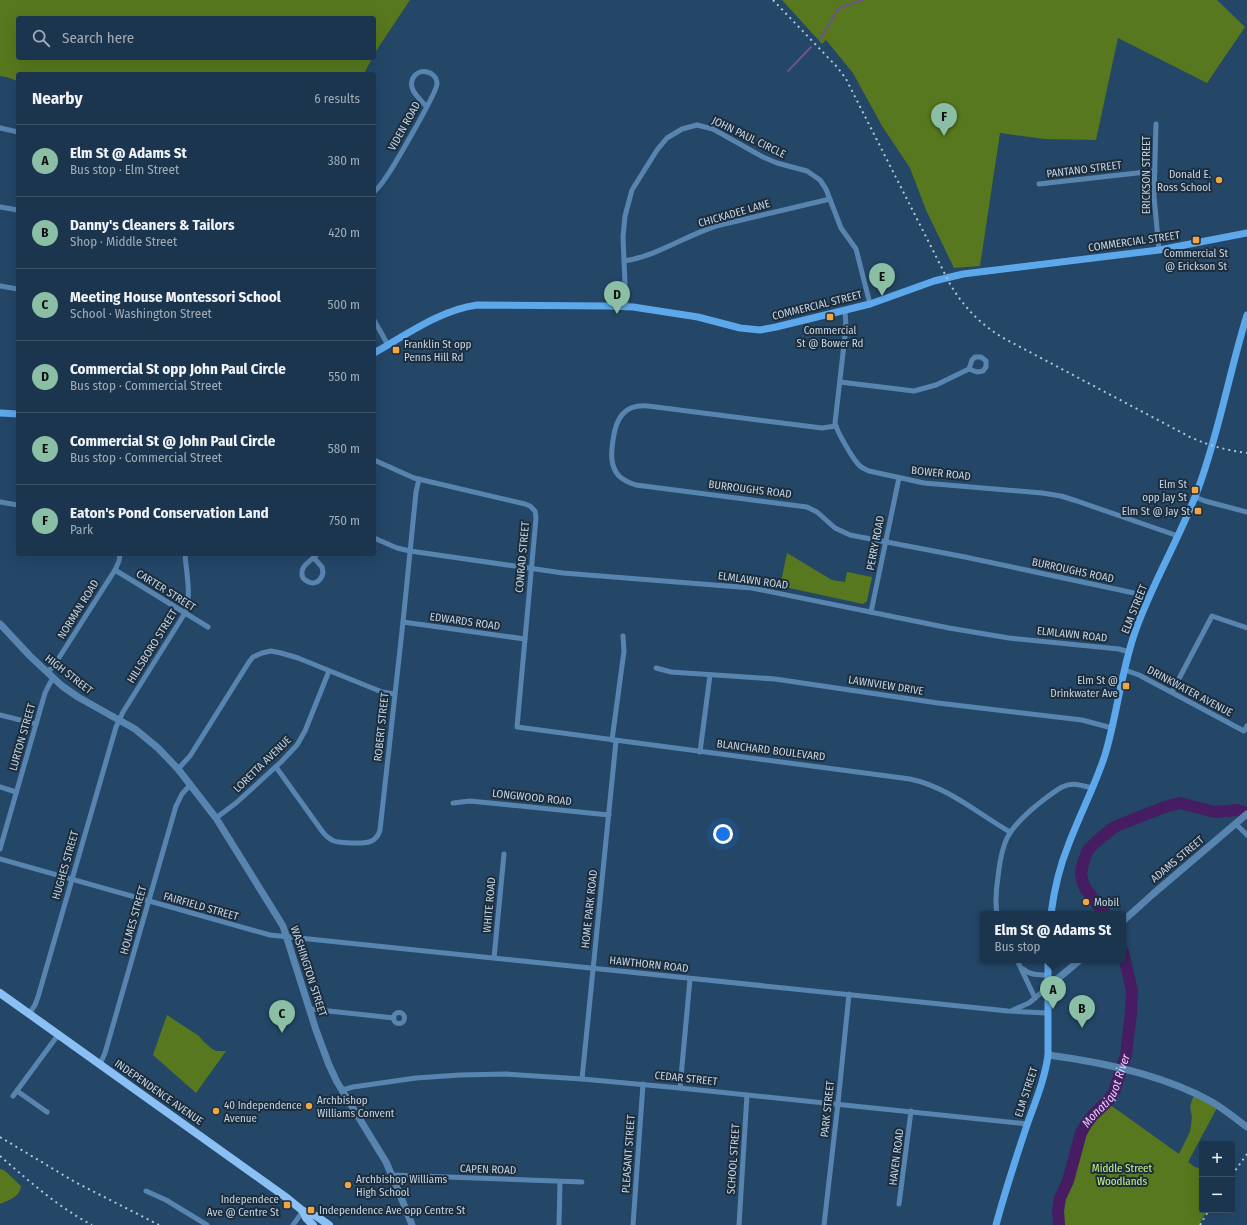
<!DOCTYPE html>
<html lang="en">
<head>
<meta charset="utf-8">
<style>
  body { margin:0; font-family:"Fira Sans Condensed",sans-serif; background:#243d55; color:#f1f3f6 }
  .controls { position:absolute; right:12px; bottom:12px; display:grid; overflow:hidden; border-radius:4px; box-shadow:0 4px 16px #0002 }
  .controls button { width:36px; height:36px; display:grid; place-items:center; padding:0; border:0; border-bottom:1px solid #395066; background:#1b354e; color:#f1f3f6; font:20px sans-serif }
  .you { position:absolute; left:723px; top:834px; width:14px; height:14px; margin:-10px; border:3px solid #fff; border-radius:50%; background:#1a73e8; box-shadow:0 0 0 6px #1a73e833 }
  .badge { display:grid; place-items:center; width:26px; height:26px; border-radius:50%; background:#8abfa5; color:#111; font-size:13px; font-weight:700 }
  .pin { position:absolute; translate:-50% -33px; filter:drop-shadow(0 1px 2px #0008) }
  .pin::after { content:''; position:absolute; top:21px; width:14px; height:12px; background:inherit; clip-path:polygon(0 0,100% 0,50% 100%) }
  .popup { position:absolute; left:980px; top:911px; width:146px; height:52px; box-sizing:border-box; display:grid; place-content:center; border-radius:4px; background:#1b354e; filter:drop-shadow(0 1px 3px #0005); font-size:13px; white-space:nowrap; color:#a0abb6 }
  .popup b { font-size:15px; color:#f1f3f6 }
  .popup::after { content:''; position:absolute; left:50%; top:100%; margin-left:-8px; border:8px solid transparent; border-top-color:#1b354e }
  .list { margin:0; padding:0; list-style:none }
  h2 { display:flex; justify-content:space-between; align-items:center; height:52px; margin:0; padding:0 16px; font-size:17px }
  h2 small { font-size:13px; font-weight:400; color:#a0abb6 }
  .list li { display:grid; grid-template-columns:26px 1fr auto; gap:12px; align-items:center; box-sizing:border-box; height:72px; padding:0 16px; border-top:1px solid #395066 }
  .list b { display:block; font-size:15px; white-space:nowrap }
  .list p { margin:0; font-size:13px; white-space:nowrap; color:#a0abb6 }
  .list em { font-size:13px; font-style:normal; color:#a0abb6 }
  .icon { flex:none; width:22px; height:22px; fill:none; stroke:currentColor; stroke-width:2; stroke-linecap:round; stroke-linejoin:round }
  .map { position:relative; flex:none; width:1247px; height:1225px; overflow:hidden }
  .search { position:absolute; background:#1b354e; box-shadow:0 4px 16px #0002; left:16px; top:16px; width:360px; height:44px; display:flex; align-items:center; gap:10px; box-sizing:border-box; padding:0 14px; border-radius:4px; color:#a0abb6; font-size:15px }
  .panel { position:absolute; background:#1b354e; box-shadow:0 4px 16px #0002; left:16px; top:72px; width:360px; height:484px; border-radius:4px }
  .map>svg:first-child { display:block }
</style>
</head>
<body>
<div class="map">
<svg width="1247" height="1225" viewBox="0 0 1247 1225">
  <rect width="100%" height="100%" fill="#244768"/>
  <g fill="#57781e">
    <path d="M0 0H410L374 54V18H18V58H372L364 74H18V81L6 77 0 76Z"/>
    <path d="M782 0H1217L1245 27 1207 83 1118 38 1096 140 1045 139 1000 133 980 266 954 268 926 210 910 168 882 126 853 73 826 40 822 44Z"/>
    <path d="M787 553 832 580 845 582 847 572 872 577 867 601 863 604 780 586Z"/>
    <path d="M167 1015 199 1036 203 1041 212 1049 216 1051H226L196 1093 153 1055Z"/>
    <path d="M1198 1095 1218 1106 1188 1162 1195 1167 1202 1169V1210H1207L1199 1225H1059L1060 1198 1068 1181 1086 1124 1109 1104 1179 1154 1190 1132 1192 1117 1190 1107 1193 1097Z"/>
    <path d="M0 1169 4 1170 21 1186C20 1197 9 1200 0 1204Z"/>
  </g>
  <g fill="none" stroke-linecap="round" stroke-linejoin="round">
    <g stroke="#6b538b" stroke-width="2">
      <path d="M820 39 839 8 862 0"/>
      <path d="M788 71 811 47"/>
    </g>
    <g stroke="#461c63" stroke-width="12">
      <path d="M1105 914 1085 888 1082 880 1081 873 1083 863 1088 850 1097 841 1114 827 1162 808 1179 803 1215 812 1237 810 1247 813"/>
      <path id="s1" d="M1059 1225 1058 1211 1060 1198 1068 1181 1081 1133 1086 1124 1093 1115 1108 1101 1114 1092 1126 1055 1131 1013 1132 991 1123 952"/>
    </g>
    <g stroke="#5885b0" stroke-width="5">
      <path d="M1156 124 1154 196 1159 250"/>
      <path d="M0 128 18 132"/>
      <path d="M1039 184 1155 171"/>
      <path d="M374 192C378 188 381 185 384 180 392 170 437 92 437 84 437 71 419 67 413 78 407 89 420 99 426 106"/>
      <path d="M0 207 18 210"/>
      <path d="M624 261C657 256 685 236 716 226L830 199"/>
      <path d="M0 286 18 289"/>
      <path d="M626 307 623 237 625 216 632 190 657 150 667 138 682 129 697 125 713 129 763 157 777 163 807 171 820 180 826 189 841 228 856 249 870 304"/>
      <path d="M845 310 846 327 835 423C837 432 852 457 858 464 861 468 865 469 869 471L924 483 1042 493 1061 496 1077 501 1178 536"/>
      <path d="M374 320 388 345"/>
      <path d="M975 357H981L986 361V367L983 371 977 372 969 369 972 360Z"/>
      <path d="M840 382 914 391 936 385 969 369"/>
      <path d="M836 426 822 428 648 406C624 404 616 418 613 440 611 453 610 466 619 476 624 481 630 483 636 485L807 507 817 512 835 528 850 535 965 557 1134 593 1149 598"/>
      <path d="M374 460 414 478 525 504 530 506 535 511 536 518 517 727 910 779C948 787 977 813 1010 832"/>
      <path d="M1195 497 1205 501 1247 512"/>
      <path d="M0 502 18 505"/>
      <path d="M374 538 397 548 410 551 563 573 752 588 949 628 1009 638 1119 649 1129 652"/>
      <path d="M314 558 322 567 323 573C320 584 311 586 303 578 298 566 311 562 317 554"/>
      <path d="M115 570 208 627"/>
      <path d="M871 612 899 478"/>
      <path d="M403 622 525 639"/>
      <path d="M656 668 671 672 775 679 938 703 1082 720 1112 728"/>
      <path d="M1125 670 1139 675 1244 731 1247 726"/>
      <path d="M47 673 55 664 115 570 119 561 120 554"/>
      <path d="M1172 692 1212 616 1247 628"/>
      <path d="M0 715 36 724"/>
      <path d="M612 740 624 651 623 636"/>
      <path d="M700 752 710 675"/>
      <path d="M276 767 322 831C325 835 329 839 334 841 339 843 345 842 350 843 363 843 376 845 380 830L403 622 416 492 419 479"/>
      <path d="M178 769 190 756 249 662 253 657 262 653 271 651 281 653 298 658 382 692 395 694"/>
      <path d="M0 787 16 792"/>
      <path d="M453 803 470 801 609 815"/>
      <path d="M216 818 236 803 281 762 297 745 305 731 329 671"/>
      <path d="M1236 824 1247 835"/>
      <path d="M0 849 45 693 49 685 53 678"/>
      <path d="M0 859 270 935 1008 1011 1047 1013"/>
      <path d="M997 914C995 902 996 890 998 877 1002 840 1008 829 1037 805 1045 799 1053 792 1062 787 1073 782 1081 785 1092 788"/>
      <path d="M494 958 504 854"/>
      <path d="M1017 960 1035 998"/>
      <path d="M1023 969C1030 975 1038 975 1048 975"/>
      <path d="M310 1009 394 1018"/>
      <path d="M1013 1010 1029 1003 1048 987"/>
      <circle cx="399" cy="1018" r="5.5"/>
      <path d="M29 1014 35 1005 38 997 116 727 123 712 185 613C192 597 186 571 185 554"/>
      <path d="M100 1064 105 1053 176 806 182 794 190 785"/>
      <path d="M582 1079 616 741"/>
      <path d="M680 1088 690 979"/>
      <path d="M342 1090 353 1087 416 1078 460 1075 506 1074 582 1079 680 1088 1028 1124"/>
      <path d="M17 1091 47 1112"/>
      <path d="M13 1096 58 1035"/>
      <path d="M392 1175 582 1182"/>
      <path d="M146 1191 166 1200 207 1225"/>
      <path d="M899 1204 911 1111"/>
      <path d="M293 1225 303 1211"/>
      <path d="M559 1225 560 1182"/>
      <path d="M633 1225 643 1084"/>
      <path d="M739 1225 747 1095"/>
      <path d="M824 1225 838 1103 849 994"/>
    </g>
    <g stroke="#5885b0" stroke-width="7">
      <path d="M0 624 30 656 62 686 78 697 135 729 158 748 178 769 216 818 283 926 316 1030 329 1065 337 1082 386 1162 399 1192 412 1225"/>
      <path d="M1123 921 1153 894 1247 814"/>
      <path d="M1048 987 1080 960"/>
      <path d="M1048 1055C1102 1062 1164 1075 1212 1102 1224 1109 1235 1118 1247 1127"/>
    </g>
    <g stroke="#5da7eb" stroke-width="7">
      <path d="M374 353C406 335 440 310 477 305L609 306 633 307 698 317 740 328 760 330 776 327 870 304 934 281 963 274 1159 250 1247 233"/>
      <path d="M0 413 18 414"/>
      <path d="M1051 914C1054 891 1059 868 1068 846 1079 816 1095 786 1105 755 1117 715 1121 672 1135 632 1152 583 1180 538 1198 489 1219 433 1229 373 1247 315"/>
      <path d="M996 1225C1005 1191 1016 1158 1027 1125 1035 1102 1045 1079 1048 1055V960"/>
    </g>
    <g stroke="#8ac0f4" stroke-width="8">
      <path d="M0 993 287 1198 303 1211 306 1218 313 1225"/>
      <path d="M303 1211 316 1216 329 1225"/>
    </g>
    <g stroke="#b1c5da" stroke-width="2" stroke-dasharray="2 4" stroke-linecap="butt">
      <path d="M773 0 838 68 846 79 950 284C964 308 983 327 1007 340L1190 437C1210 446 1226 450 1247 453"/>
      <path d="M0 1137 75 1182 159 1225"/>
      <path d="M0 1156C29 1181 58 1207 92 1225"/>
      <path d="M1232 1175 1247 1154"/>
      <path d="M1200 1225 1209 1210"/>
    </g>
  </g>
  <g fill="#f3a443" stroke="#1d2d3b" stroke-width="1.5">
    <circle cx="1219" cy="180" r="4"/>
    <rect x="1192" y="236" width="8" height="8" rx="2"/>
    <rect x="826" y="313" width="8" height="8" rx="2"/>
    <rect x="392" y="346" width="8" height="8" rx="2"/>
    <rect x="1191" y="486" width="8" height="8" rx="2"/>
    <rect x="1194" y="507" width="8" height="8" rx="2"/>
    <rect x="1122" y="682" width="8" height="8" rx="2"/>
    <circle cx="1086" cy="902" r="4"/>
    <circle cx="309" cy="1106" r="4"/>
    <circle cx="216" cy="1111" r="4"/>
    <circle cx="348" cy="1185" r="4"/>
    <rect x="283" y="1201" width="8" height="8" rx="2"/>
    <rect x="307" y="1206" width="8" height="8" rx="2"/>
  </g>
  <g text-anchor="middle" stroke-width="4" stroke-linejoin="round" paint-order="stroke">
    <g font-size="11" fill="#c1d4e7" stroke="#1d2d3b">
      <text transform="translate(404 126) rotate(-61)" y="4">VIDEN ROAD</text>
      <text transform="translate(749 137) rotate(26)" y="4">JOHN PAUL CIRCLE</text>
      <text transform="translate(1084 169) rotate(-7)" y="4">PANTANO STREET</text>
      <text transform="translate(1146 175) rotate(-90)" y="4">ERICKSON STREET</text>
      <text transform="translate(734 213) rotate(-16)" y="4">CHICKADEE LANE</text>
      <text transform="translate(1134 241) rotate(-8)" y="4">COMMERCIAL STREET</text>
      <text transform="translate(817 305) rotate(-14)" y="4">COMMERCIAL STREET</text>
      <text transform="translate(941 473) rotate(6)" y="4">BOWER ROAD</text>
      <text transform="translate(750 489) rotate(7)" y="4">BURROUGHS ROAD</text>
      <text transform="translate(875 543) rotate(-79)" y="4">PERRY ROAD</text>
      <text transform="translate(522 557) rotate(-85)" y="4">CONRAD STREET</text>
      <text transform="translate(1073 570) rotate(12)" y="4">BURROUGHS ROAD</text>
      <text transform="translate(753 580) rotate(8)" y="4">ELMLAWN ROAD</text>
      <text transform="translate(166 590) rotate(32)" y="4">CARTER STREET</text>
      <text transform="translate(78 609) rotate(-58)" y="4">NORMAN ROAD</text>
      <text transform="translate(1134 609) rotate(-68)" y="4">ELM STREET</text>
      <text transform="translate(465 621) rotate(8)" y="4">EDWARDS ROAD</text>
      <text transform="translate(1072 634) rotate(6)" y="4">ELMLAWN ROAD</text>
      <text transform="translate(152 646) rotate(-58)" y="4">HILLSBORO STREET</text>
      <text transform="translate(69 674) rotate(38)" y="4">HIGH STREET</text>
      <text transform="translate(886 685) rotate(9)" y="4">LAWNVIEW DRIVE</text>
      <text transform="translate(1190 691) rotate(28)" y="4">DRINKWATER AVENUE</text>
      <text transform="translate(381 727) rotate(-84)" y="4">ROBERT STREET</text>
      <text transform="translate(22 737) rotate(-74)" y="4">LURTON STREET</text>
      <text transform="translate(771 750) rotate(7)" y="4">BLANCHARD BOULEVARD</text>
      <text transform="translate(262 764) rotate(-44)" y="4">LORETTA AVENUE</text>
      <text transform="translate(532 797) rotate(6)" y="4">LONGWOOD ROAD</text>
      <text transform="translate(1177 859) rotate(-40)" y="4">ADAMS STREET</text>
      <text transform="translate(65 865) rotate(-74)" y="4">HUGHES STREET</text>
      <text transform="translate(489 905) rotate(-85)" y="4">WHITE ROAD</text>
      <text transform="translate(201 906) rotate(16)" y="4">FAIRFIELD STREET</text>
      <text transform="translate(589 909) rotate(-84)" y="4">HOME PARK ROAD</text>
      <text transform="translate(133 920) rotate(-74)" y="4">HOLMES STREET</text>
      <text transform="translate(649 964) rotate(6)" y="4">HAWTHORN ROAD</text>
      <text transform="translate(309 971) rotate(72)" y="4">WASHINGTON STREET</text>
      <text transform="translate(686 1078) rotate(6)" y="4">CEDAR STREET</text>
      <text transform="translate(159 1092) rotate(35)" y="4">INDEPENDENCE AVENUE</text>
      <text transform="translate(1026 1092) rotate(-72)" y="4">ELM STREET</text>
      <text transform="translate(827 1109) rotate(-84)" y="4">PARK STREET</text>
      <text transform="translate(628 1154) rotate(-86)" y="4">PLEASANT STREET</text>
      <text transform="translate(896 1157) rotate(-83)" y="4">HAVEN ROAD</text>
      <text transform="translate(733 1159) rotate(-86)" y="4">SCHOOL STREET</text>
      <text transform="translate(488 1169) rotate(2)" y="4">CAPEN ROAD</text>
    </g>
    <g font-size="11" fill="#c1d4e7" stroke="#1d2d3b" text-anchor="start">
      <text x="1211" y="178" text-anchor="end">Donald E.<tspan x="1211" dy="13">Ross School</tspan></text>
      <text x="1196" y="257" text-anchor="middle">Commercial St<tspan x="1196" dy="13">@ Erickson St</tspan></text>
      <text x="830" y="334" text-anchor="middle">Commercial<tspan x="830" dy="13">St @ Bower Rd</tspan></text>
      <text x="404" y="348">Franklin St opp<tspan x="404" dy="13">Penns Hill Rd</tspan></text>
      <text x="1187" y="488" text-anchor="end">Elm St<tspan x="1187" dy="13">opp Jay St</tspan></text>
      <text x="1190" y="515" text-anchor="end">Elm St @ Jay St</text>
      <text x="1118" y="684" text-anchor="end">Elm St @<tspan x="1118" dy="13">Drinkwater Ave</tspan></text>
      <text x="1094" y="906">Mobil</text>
      <text x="317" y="1104">Archbishop<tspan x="317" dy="13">Williams Convent</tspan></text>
      <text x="224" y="1109">40 Independence<tspan x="224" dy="13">Avenue</tspan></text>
      <text x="356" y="1183">Archbishop Williams<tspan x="356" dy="13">High School</tspan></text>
      <text x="279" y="1203" text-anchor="end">Independece<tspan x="279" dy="13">Ave @ Centre St</tspan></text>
      <text x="319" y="1214">Independence Ave opp Centre St</text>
    </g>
    <g font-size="11" fill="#c6f784" stroke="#1d2d3b">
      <text x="1122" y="1172">Middle Street<tspan x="1122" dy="13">Woodlands</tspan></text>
    </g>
    <g font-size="12" font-style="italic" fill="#e3cef8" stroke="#1d2d3b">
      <text dy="4" stroke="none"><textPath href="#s1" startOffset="146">Monatiquot River</textPath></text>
    </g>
  </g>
</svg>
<div class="controls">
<button>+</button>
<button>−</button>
</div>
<div class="you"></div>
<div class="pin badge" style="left:1053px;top:1009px">A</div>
<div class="popup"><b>Elm St @ Adams St</b>Bus stop</div>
<div class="pin badge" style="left:1082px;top:1028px">B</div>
<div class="pin badge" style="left:282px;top:1033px">C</div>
<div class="pin badge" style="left:617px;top:314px">D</div>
<div class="pin badge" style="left:882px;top:296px">E</div>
<div class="pin badge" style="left:944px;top:136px">F</div>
<div class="search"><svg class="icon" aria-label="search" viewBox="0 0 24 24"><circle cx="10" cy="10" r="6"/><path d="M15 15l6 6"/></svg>Search here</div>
<section class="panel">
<h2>Nearby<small>6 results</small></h2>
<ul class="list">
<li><span class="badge">A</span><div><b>Elm St @ Adams St</b><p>Bus stop · Elm Street</p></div><em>380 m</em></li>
<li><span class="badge">B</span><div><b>Danny's Cleaners &amp; Tailors</b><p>Shop · Middle Street</p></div><em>420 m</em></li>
<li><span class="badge">C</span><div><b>Meeting House Montessori School</b><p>School · Washington Street</p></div><em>500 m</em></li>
<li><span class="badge">D</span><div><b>Commercial St opp John Paul Circle</b><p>Bus stop · Commercial Street</p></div><em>550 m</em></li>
<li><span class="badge">E</span><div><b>Commercial St @ John Paul Circle</b><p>Bus stop · Commercial Street</p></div><em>580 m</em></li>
<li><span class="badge">F</span><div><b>Eaton's Pond Conservation Land</b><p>Park</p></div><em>750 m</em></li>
</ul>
</section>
</div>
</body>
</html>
